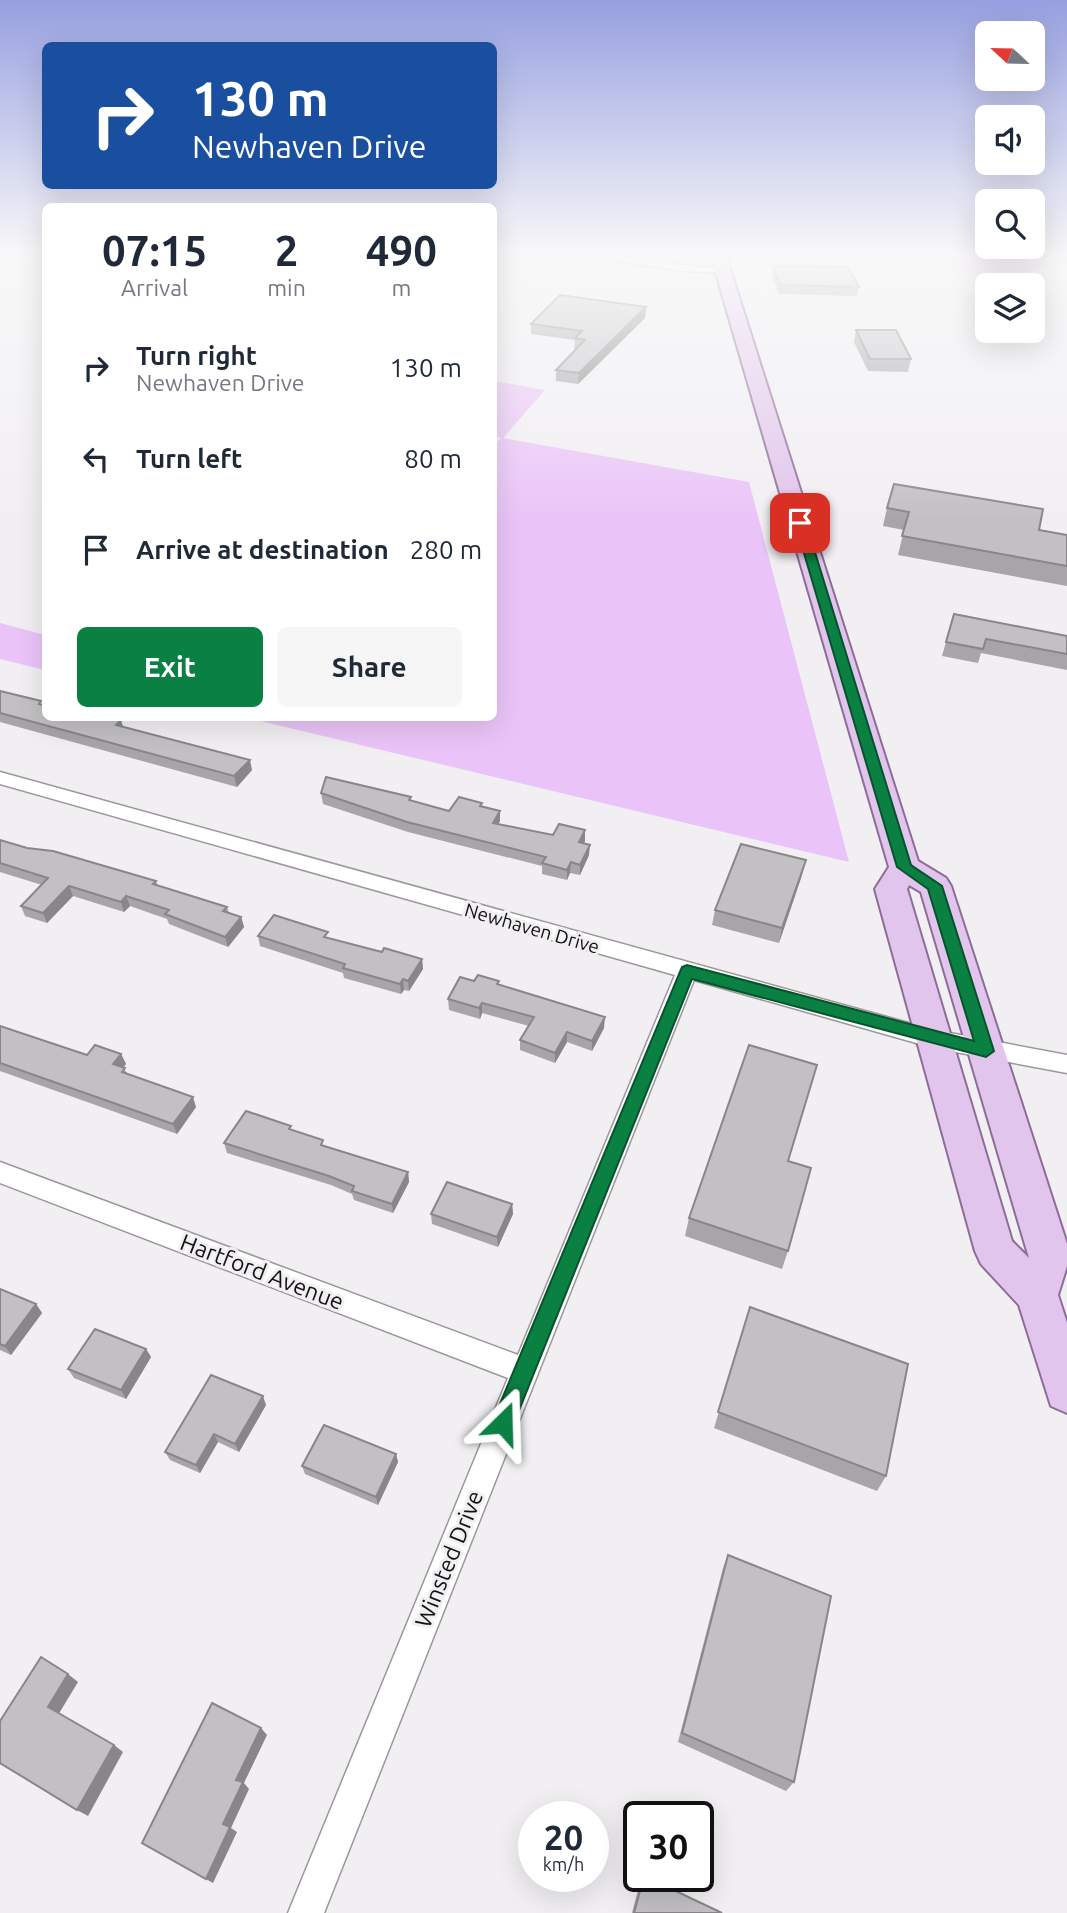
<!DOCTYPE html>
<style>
:root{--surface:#fff;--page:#f6f6f7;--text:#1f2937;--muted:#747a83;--accent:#0b8043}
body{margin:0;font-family:Ubuntu,sans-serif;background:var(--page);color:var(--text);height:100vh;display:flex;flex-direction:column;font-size:26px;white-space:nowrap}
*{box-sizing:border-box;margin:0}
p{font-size:23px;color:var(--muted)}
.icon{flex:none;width:38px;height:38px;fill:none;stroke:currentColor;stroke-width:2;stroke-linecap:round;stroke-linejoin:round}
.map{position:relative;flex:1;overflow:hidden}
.drawer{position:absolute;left:42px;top:203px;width:455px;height:518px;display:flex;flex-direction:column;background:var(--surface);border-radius:10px;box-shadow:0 7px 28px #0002}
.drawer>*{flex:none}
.hud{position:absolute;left:42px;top:42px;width:455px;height:147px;border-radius:10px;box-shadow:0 7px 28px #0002;background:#1a4fa0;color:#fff;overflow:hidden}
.needle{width:46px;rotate:292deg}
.tools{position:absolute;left:975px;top:21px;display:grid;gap:14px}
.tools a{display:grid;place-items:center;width:70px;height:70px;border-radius:10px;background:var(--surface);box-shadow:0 7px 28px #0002;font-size:35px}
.speed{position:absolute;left:518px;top:1801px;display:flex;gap:14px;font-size:35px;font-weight:700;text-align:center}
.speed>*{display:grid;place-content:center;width:91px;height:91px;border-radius:50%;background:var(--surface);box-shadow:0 7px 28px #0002;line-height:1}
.speed small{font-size:18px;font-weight:400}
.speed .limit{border:4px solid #111;border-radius:10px;background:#fff;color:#111}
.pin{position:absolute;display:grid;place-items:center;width:60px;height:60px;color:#fff;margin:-30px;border-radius:14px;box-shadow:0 4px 10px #0006}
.me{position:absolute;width:77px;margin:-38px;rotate:22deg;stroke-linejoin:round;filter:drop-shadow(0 0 5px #0008)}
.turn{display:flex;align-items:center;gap:24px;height:147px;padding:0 35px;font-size:32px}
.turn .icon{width:91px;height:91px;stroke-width:2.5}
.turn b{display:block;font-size:49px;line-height:60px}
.eta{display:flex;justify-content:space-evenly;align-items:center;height:119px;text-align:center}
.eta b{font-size:42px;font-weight:700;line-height:49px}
.cta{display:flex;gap:14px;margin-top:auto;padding:14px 35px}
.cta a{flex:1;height:80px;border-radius:10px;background:var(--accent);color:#fff;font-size:28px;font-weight:700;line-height:80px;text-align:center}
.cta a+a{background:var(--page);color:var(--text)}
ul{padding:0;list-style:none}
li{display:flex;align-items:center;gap:21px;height:91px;padding:0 35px}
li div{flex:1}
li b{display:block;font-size:26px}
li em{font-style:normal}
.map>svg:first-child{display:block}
.green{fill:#eac4f8}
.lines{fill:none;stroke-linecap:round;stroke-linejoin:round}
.street-casing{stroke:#9a989b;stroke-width:3}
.primary-casing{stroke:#8d6d98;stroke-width:4}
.street{fill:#fff;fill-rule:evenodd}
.primary{fill:#e2c5ec;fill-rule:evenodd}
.wall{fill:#a7a5a8}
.shaded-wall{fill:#888688}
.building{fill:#c2c0c3;stroke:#888688;stroke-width:2}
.route{fill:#0b8043;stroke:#07532c;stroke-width:2}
.labels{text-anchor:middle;stroke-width:6;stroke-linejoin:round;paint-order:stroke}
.street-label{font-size:19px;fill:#131213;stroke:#f1eff2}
.near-street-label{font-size:23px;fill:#131213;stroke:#f1eff2}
</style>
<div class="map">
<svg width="1067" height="1913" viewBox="0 0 1067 1913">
<rect width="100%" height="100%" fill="#f1eff2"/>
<g class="green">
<polygon points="872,253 1067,253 1067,263 1011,275 893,259"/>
<polygon points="494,381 545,390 503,438 749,482 849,862 248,718 494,718 494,446 501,438 494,436"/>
<polygon points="0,623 45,635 45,670 0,659"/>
</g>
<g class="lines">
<defs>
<g id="street">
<polygon points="561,253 585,253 727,270 722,273 683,271"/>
<polygon points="0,772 934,1030 1067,1055 1067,1073 934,1048 694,980 324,1913 288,1913 508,1378 0,1183 0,1162 518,1355 675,975 0,784"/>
</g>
<path id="primary" d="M710,253H725L918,861L946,878L951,886L1067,1244V1266L1058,1295L1067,1323V1413L1051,1406L1019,1305L981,1264L975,1251L875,889L889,867ZM909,885L921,892L1029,1258L1012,1241L907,889Z"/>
</defs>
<use href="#street" class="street-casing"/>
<use href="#primary" class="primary-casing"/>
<use href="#street" class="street"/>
<use href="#primary" class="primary"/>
</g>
<g class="wall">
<polygon points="637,253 658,253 657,256 639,256"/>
<polygon points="773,266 859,287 857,296 779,294 772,275"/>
<polygon points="646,307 645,318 578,384 556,381 556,370 576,349 574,348 575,340 531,334 531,324"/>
<polygon points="856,330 911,359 908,372 868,371 854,342"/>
<polygon points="887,508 1067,535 1067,586 898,555 904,530 883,526"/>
<polygon points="954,614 1067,636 1067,670 981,653 978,663 942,656"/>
<polygon points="0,691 46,718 123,727 252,770 237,787 0,722"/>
<polygon points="321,793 411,801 449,811 482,807 500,811 500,821 498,824 553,835 585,841 583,843 589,855 580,875 570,873 567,880 542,874 542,866 408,832 323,804"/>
<polygon points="0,840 27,848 156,881 158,886 227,907 229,913 241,917 244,927 228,947 169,924 167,919 130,906 124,912 73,896 47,923 25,916 21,906 42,885 0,872"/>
<polygon points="802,875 779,943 712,925 715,910"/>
<polygon points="258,936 330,938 382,952 422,959 423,969 409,991 404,990 401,994 344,978 343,973 260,946"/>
<polygon points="474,981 499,985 604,1028 592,1051 567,1042 555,1063 520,1050 520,1040 529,1026 482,1013 480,1019 449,1010 448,999"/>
<polygon points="0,1026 87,1055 121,1054 126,1064 123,1068 128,1074 196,1107 177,1134 0,1071"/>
<polygon points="292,1130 324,1146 408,1172 409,1182 393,1213 354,1200 352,1194 331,1185 227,1153 224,1143"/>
<polygon points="789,1161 788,1251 782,1269 685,1236 689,1218"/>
<polygon points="512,1204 513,1214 498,1247 432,1224 431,1214"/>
<polygon points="0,1289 36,1304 42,1313 11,1355 0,1350"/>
<polygon points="750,1307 886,1476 877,1491 714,1428"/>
<polygon points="146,1349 151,1357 126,1399 74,1378 68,1369"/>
<polygon points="266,1405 239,1452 218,1442 200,1473 170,1460 165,1452"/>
<polygon points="396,1454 398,1462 378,1505 305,1474 302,1466"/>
<polygon points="728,1555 794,1782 786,1791 678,1742 723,1568"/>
<polygon points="643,1876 722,1913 632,1913 640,1882"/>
</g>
<g class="shaded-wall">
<polygon points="646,307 645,318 578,384 579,373"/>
<polygon points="121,720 124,730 116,725"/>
<polygon points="250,760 252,770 237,787 234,776"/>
<polygon points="500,811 500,821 493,833 493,823"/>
<polygon points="585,830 585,841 579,853 579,842"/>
<polygon points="590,845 589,855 580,875 580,865"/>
<polygon points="806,860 802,875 779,943 782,928"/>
<polygon points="571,862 570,873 567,880 567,870"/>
<polygon points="69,886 73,896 47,923 43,913"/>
<polygon points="126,896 130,906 124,912 121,902"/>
<polygon points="241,917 244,927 228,947 225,937"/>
<polygon points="422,959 423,969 409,991 408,981"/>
<polygon points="403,979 404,990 401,994 400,984"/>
<polygon points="482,1003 482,1013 480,1019 479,1008"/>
<polygon points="605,1017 604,1028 592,1051 592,1041"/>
<polygon points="567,1032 567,1042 555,1063 555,1053"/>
<polygon points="121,1054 126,1064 118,1074 113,1064"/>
<polygon points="193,1097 196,1107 177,1134 173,1124"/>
<polygon points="408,1172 409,1182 393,1213 392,1204"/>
<polygon points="512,1204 513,1214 498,1247 497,1237"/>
<polygon points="36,1304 42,1313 11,1355 5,1346"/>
<polygon points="146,1349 151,1357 126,1399 121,1390"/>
<polygon points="263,1396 266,1405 239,1452 235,1444"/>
<polygon points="214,1434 218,1442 200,1473 196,1465"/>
<polygon points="396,1454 398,1462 378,1505 376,1497"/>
<polygon points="68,1674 78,1682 58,1715 48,1707"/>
<polygon points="261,1728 267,1735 244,1783 249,1789 231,1828 237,1832 213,1883 206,1879 236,1780"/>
<polygon points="114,1745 123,1752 88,1816 77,1810"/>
</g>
<g class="building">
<polygon points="773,266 848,267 859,287 780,285"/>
<polygon points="560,295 646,307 579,373 556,370 585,340 575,338 582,331 531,324"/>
<polygon points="856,330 896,330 911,359 870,359"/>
<polygon points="894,484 1043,509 1039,530 1067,535 1067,566 902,536 909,512 887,508"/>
<polygon points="954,614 1067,636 1067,654 986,639 983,649 946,642"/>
<polygon points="0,691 41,701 39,704 46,706 46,718 87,718 91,719 93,718 114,718 121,720 116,725 250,760 234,776 0,713"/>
<polygon points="326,777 411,797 409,800 449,811 459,797 482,803 480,806 500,811 493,823 553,835 559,824 585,830 579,842 590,845 580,865 571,862 567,870 542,863 546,857 407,822 321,793"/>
<polygon points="0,840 27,848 53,851 156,881 153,884 227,907 223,911 241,917 225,937 165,914 169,910 126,896 121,902 69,886 43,913 21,906 48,878 0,863"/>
<polygon points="741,844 806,860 782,928 715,910"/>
<polygon points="274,915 328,932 324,937 382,952 384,948 422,959 408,981 403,979 400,984 343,968 345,964 258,936"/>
<polygon points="478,975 499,981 497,984 605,1017 592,1041 567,1032 555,1053 520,1040 534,1017 482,1003 479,1008 448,999 460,977 474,981"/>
<polygon points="0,1026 87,1055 95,1045 121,1054 113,1064 125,1068 122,1072 193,1097 173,1124 0,1063"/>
<polygon points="749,1045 817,1065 788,1161 811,1168 788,1251 689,1218"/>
<polygon points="246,1111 291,1126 289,1129 323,1140 321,1145 408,1172 392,1204 352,1191 354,1186 329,1176 224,1143"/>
<polygon points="447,1182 512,1204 497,1237 431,1214"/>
<polygon points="0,1289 36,1304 5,1346 0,1344"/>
<polygon points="750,1307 908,1364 886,1476 718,1412"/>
<polygon points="95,1329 146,1349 121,1390 68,1369"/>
<polygon points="211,1375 263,1396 235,1444 214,1434 196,1465 165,1452"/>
<polygon points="324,1425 396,1454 376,1497 302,1466"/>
<polygon points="728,1555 831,1596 794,1782 682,1733"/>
<polygon points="41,1657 68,1674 48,1707 114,1745 77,1810 0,1763 0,1721"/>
<polygon points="212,1703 261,1728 236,1780 243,1782 223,1824 230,1827 206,1879 142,1843"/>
<polygon points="644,1876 722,1913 634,1913"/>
</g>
<linearGradient id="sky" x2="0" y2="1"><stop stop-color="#97a0e0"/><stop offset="0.49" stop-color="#f9f8f9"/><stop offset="1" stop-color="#f9f8f9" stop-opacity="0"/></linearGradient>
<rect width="1067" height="520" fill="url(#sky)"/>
<polygon class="route" points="800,520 806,523 911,865 942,886 994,1051 986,1057 692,979 514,1423 511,1431 503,1434 496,1431 492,1423 682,967 687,965 974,1041 928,889 897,867 795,523"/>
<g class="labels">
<g class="street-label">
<text transform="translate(532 928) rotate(16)" y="7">Newhaven Drive</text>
</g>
<g class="near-street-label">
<text transform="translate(262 1272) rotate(21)" y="8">Hartford Avenue</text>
<text transform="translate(449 1559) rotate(-68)" y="8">Winsted Drive</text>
</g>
</g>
</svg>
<div class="tools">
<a><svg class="needle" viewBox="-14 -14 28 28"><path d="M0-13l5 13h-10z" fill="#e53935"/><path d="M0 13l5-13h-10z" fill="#747a83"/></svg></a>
<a><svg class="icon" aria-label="sound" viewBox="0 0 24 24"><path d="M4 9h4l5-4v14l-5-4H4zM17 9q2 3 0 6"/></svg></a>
<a><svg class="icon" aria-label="search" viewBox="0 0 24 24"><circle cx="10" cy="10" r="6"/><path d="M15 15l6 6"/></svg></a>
<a><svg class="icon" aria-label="layers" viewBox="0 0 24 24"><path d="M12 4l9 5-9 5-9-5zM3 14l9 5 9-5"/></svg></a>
</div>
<div class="speed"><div>20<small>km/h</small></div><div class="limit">30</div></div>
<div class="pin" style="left:800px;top:523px;background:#d93025"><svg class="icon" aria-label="arrive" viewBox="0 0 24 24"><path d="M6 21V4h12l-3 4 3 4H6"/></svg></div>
<svg class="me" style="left:503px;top:1423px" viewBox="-20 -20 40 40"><path d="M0-17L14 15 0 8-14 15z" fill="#0b8043" stroke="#fff" stroke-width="4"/></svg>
<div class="hud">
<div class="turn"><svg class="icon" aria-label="right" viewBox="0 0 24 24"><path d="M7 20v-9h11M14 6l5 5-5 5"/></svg><div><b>130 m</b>Newhaven Drive</div></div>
</div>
<section class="drawer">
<div class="eta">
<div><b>07:15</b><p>Arrival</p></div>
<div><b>2</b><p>min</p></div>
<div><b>490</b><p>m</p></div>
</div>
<ul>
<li><svg class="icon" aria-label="right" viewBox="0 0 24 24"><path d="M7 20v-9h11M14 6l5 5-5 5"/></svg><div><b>Turn right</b><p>Newhaven Drive</p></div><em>130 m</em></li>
<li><svg class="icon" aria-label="left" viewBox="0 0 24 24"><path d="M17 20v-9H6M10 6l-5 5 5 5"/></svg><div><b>Turn left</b></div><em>80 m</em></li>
<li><svg class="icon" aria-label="arrive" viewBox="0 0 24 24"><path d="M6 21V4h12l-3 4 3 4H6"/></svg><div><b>Arrive at destination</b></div><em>280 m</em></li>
</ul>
<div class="cta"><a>Exit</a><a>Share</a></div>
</section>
</div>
